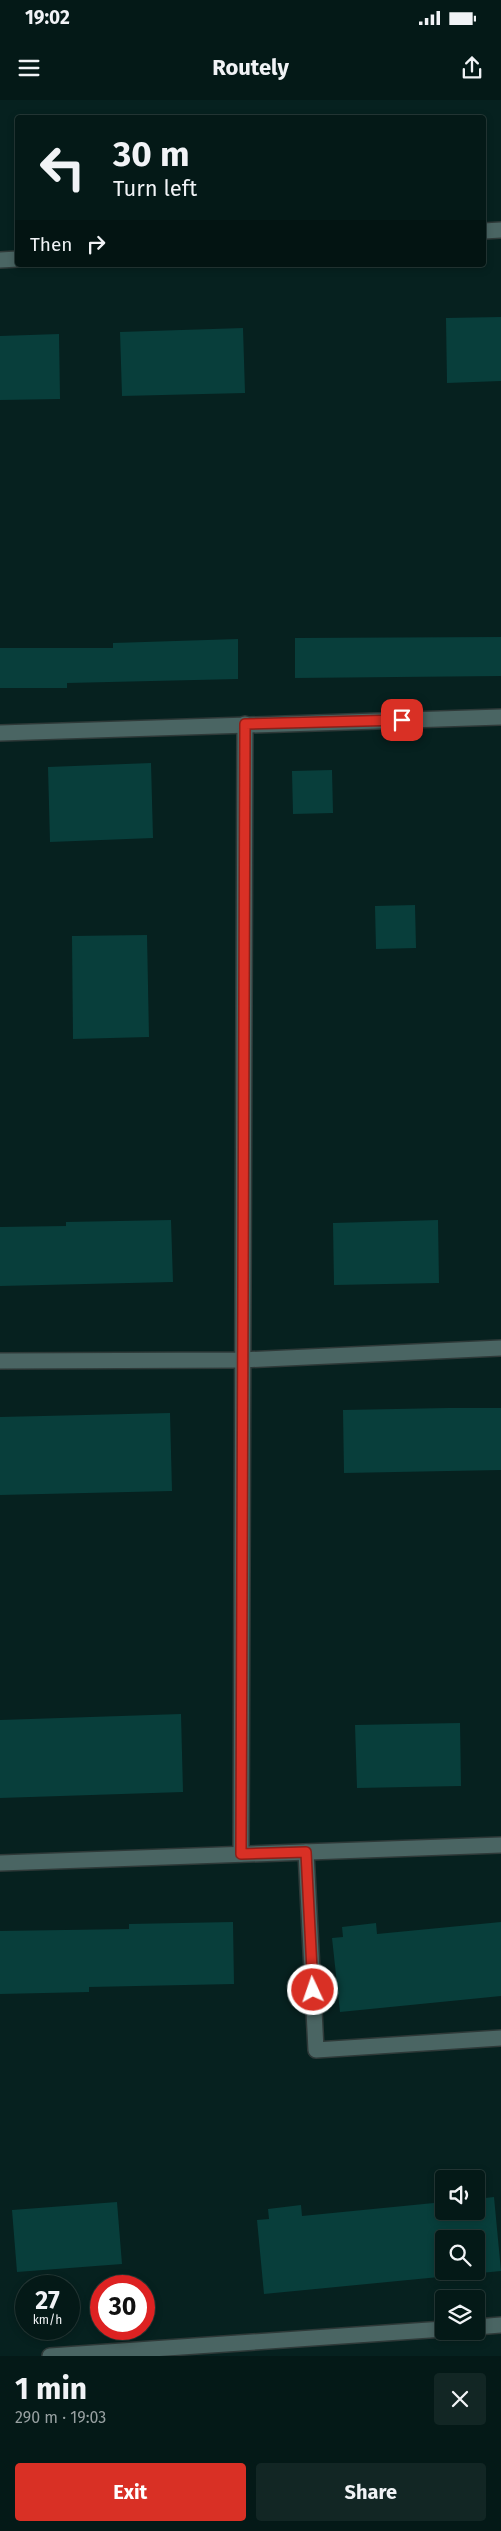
<!DOCTYPE html>
<meta charset="utf-8">
<style>
:root{--surface:#041917;--page:#122624;--text:#f1f3f6;--muted:#97a0a1;--line:#253836;--accent:#d93025}
body{margin:0;font-family:"Fira Sans",sans-serif;background:var(--page);color:var(--text);height:100vh;display:flex;flex-direction:column;font-size:19px;white-space:nowrap}
*{box-sizing:border-box;margin:0}
p{font-size:16px;color:var(--muted)}
.icon{flex:none;width:28px;height:28px;fill:none;stroke:currentColor;stroke-width:2;stroke-linecap:round;stroke-linejoin:round}
.map{position:relative;height:2256px;overflow:hidden}
.sheet{display:flex;flex-direction:column;background:var(--surface);flex:1}
.sheet>*{flex:none}
.hud{position:absolute;left:15px;top:15px;width:471px;height:152px;border-radius:5px;box-shadow:0 2px 8px #0003,0 0 0 1px var(--line);background:#041917;color:var(--text);overflow:hidden}
.tools{position:absolute;left:435px;top:2070px;display:grid;gap:10px}
.tools a{display:grid;place-items:center;width:50px;height:50px;border-radius:5px;background:var(--surface);box-shadow:0 2px 8px #0003,0 0 0 1px var(--line);font-size:25px}
.speed{position:absolute;left:15px;top:2175px;display:flex;gap:10px;font-size:25px;font-weight:700;text-align:center}
.speed>*{display:grid;place-content:center;width:65px;height:65px;border-radius:50%;background:var(--surface);box-shadow:0 2px 8px #0003,0 0 0 1px var(--line);line-height:1}
.speed small{font-size:12px;font-weight:400}
.speed .limit{border:8px solid #d22;background:#fff;color:#111}
.pin{position:absolute;display:grid;place-items:center;width:42px;height:42px;color:#fff;margin:-21px;border-radius:10px;box-shadow:0 2px 8px #0006}
.me{position:absolute;width:55px;margin:-28px;rotate:357deg;stroke-linejoin:round;filter:drop-shadow(0 0 4px #0008)}
.turn{display:flex;align-items:center;gap:18px;height:105px;padding:0 15px;font-size:22px}
.turn .icon{width:65px;height:65px;stroke-width:2.5}
.turn b{display:block;font-size:35px;line-height:42px}
.then{display:flex;align-items:center;height:48px;padding:0 15px;background:#0003;gap:10px;font-size:19px}
.round{display:grid;place-items:center;flex:none;width:52px;height:52px;border-radius:5px;background:var(--page)}
.summary{display:flex;align-items:center;justify-content:space-between;height:85px;padding:0 15px}
h1{font-size:30px;font-weight:700;line-height:38px}
.action{display:flex;gap:10px;margin-top:auto;padding:10px 15px}
.action a{flex:1;height:58px;border-radius:5px;background:var(--accent);color:#fff;font-size:20px;font-weight:700;line-height:58px;text-align:center}
.action a+a{background:var(--page);color:var(--text)}
.status{display:flex;justify-content:space-between;align-items:center;height:35px;padding:0 25px;background:var(--surface);direction:ltr}
.status svg{height:14px;fill:currentColor}
header{display:flex;justify-content:space-between;align-items:center;height:65px;padding:0 15px;background:var(--surface);font-size:22px;font-weight:700}
.map>svg:first-child{display:block}
.building{fill:#083e3b;fill-rule:evenodd}
.lines{fill:none;stroke-linecap:round;stroke-linejoin:round}
.street-casing{stroke:#2e3938;stroke-width:18}
.street{stroke:#4a6563;stroke-width:15}
.route-casing{stroke:#8d1f18;stroke-width:12}
.route{stroke:#d93025;stroke-width:9}
</style>
<div class="status"><b>19:02</b><svg viewBox="0 0 49 12"><path d="M0 12V9h3v3zM5 12V6h3v6zM10 12V3h3v9zM15 12V0h3v12zM26 1h20v11H26zM47 4h2v5h-2z"/></svg></div>
<header><svg class="icon" aria-label="menu" viewBox="0 0 24 24"><path d="M4 6h16M4 12h16M4 18h16"/></svg>Routely<svg class="icon" aria-label="share" viewBox="0 0 24 24"><path d="M12 15V3M7 8l5-5 5 5M5 13v7h14v-7"/></svg></header>
<div class="map">
<svg width="501" height="2256" viewBox="0 0 501 2256">
<rect width="100%" height="100%" fill="#06211f"/>
<g class="building">
<polygon points="501,217 501,281 447,283 446,218"/>
<polygon points="243,228 245,293 122,296 120,232"/>
<polygon points="59,234 60,299 0,300 0,236"/>
<polygon points="501,537 501,576 295,578 295,538"/>
<polygon points="238,539 238,579 67,583 67,588 0,588 0,548 113,548 113,543"/>
<polygon points="151,663 153,738 50,742 48,667"/>
<polygon points="332,670 333,713 293,714 292,671"/>
<polygon points="415,805 416,848 376,849 375,806"/>
<polygon points="147,835 149,937 73,939 72,836"/>
<polygon points="171,1120 173,1182 0,1186 0,1127 66,1126 66,1122"/>
<polygon points="438,1120 439,1183 334,1185 333,1123"/>
<polygon points="448,1308 501,1308 501,1370 344,1373 343,1310"/>
<polygon points="170,1313 172,1391 0,1395 0,1317"/>
<polygon points="181,1614 183,1692 0,1698 0,1620"/>
<polygon points="460,1623 461,1686 357,1688 355,1625"/>
<polygon points="233,1822 234,1884 89,1887 89,1892 0,1894 0,1831 129,1829 129,1824"/>
<polygon points="501,1822 501,1896 340,1912 332,1838 343,1837 342,1827 376,1823 377,1834"/>
<path d="M494,2097L501,2171L264,2194L257,2120L269,2119L268,2109L301,2105L302,2116L444,2102V2111H476V2099ZM444,2139H476V2171H444Z"/>
<polygon points="117,2102 122,2164 17,2172 12,2110"/>
</g>
<g class="lines">
<defs>
<g id="street">
<polyline points="484,131 501,130"/>
<polyline points="0,160 18,159"/>
<polyline points="0,633 501,617"/>
<polyline points="0,1261 242,1260 501,1248"/>
<polyline points="306,1752 316,1950 501,1938"/>
<polyline points="241,1754 245,624"/>
<polyline points="0,1763 501,1745"/>
<polyline points="476,2227 501,2225"/>
<polyline points="50,2256 444,2229"/>
</g>
</defs>
<use href="#street" class="street-casing"/>
<use href="#street" class="street"/>
</g>
<g class="lines">
<defs>
<polyline id="route" points="313,1890 306,1752 241,1754 245,624 402,620"/>
</defs>
<use href="#route" class="route-casing"/>
<use href="#route" class="route"/>
</g>
</svg>
<div class="tools">
<a><svg class="icon" aria-label="sound" viewBox="0 0 24 24"><path d="M4 9h4l5-4v14l-5-4H4zM17 9q2 3 0 6"/></svg></a>
<a><svg class="icon" aria-label="search" viewBox="0 0 24 24"><circle cx="10" cy="10" r="6"/><path d="M15 15l6 6"/></svg></a>
<a><svg class="icon" aria-label="layers" viewBox="0 0 24 24"><path d="M12 4l9 5-9 5-9-5zM3 14l9 5 9-5"/></svg></a>
</div>
<div class="speed"><div>27<small>km/h</small></div><div class="limit">30</div></div>
<div class="pin" style="left:402px;top:620px;background:#d93025"><svg class="icon" aria-label="arrive" viewBox="0 0 24 24"><path d="M6 21V4h12l-3 4 3 4H6"/></svg></div>
<svg class="me" style="left:313px;top:1890px" viewBox="-20 -20 40 40"><circle r="17" fill="#d93025" stroke="#fff" stroke-width="3"/><path d="M0-11L8 9 0 5-8 9z" fill="#fff"/></svg>
<div class="hud">
<div class="turn"><svg class="icon" aria-label="left" viewBox="0 0 24 24"><path d="M17 20v-9H6M10 6l-5 5 5 5"/></svg><div><b>30 m</b>Turn left</div></div>
<div class="then">Then<svg class="icon" aria-label="right" viewBox="0 0 24 24"><path d="M7 20v-9h11M14 6l5 5-5 5"/></svg></div>
</div>
</div>
<section class="sheet">
<div class="summary"><div><h1>1 min</h1><p>290 m · 19:03</p></div><a class="round"><svg class="icon" aria-label="close" viewBox="0 0 24 24"><path d="M6 6l12 12M18 6L6 18"/></svg></a></div>
<div class="action"><a>Exit</a><a>Share</a></div>
</section>
